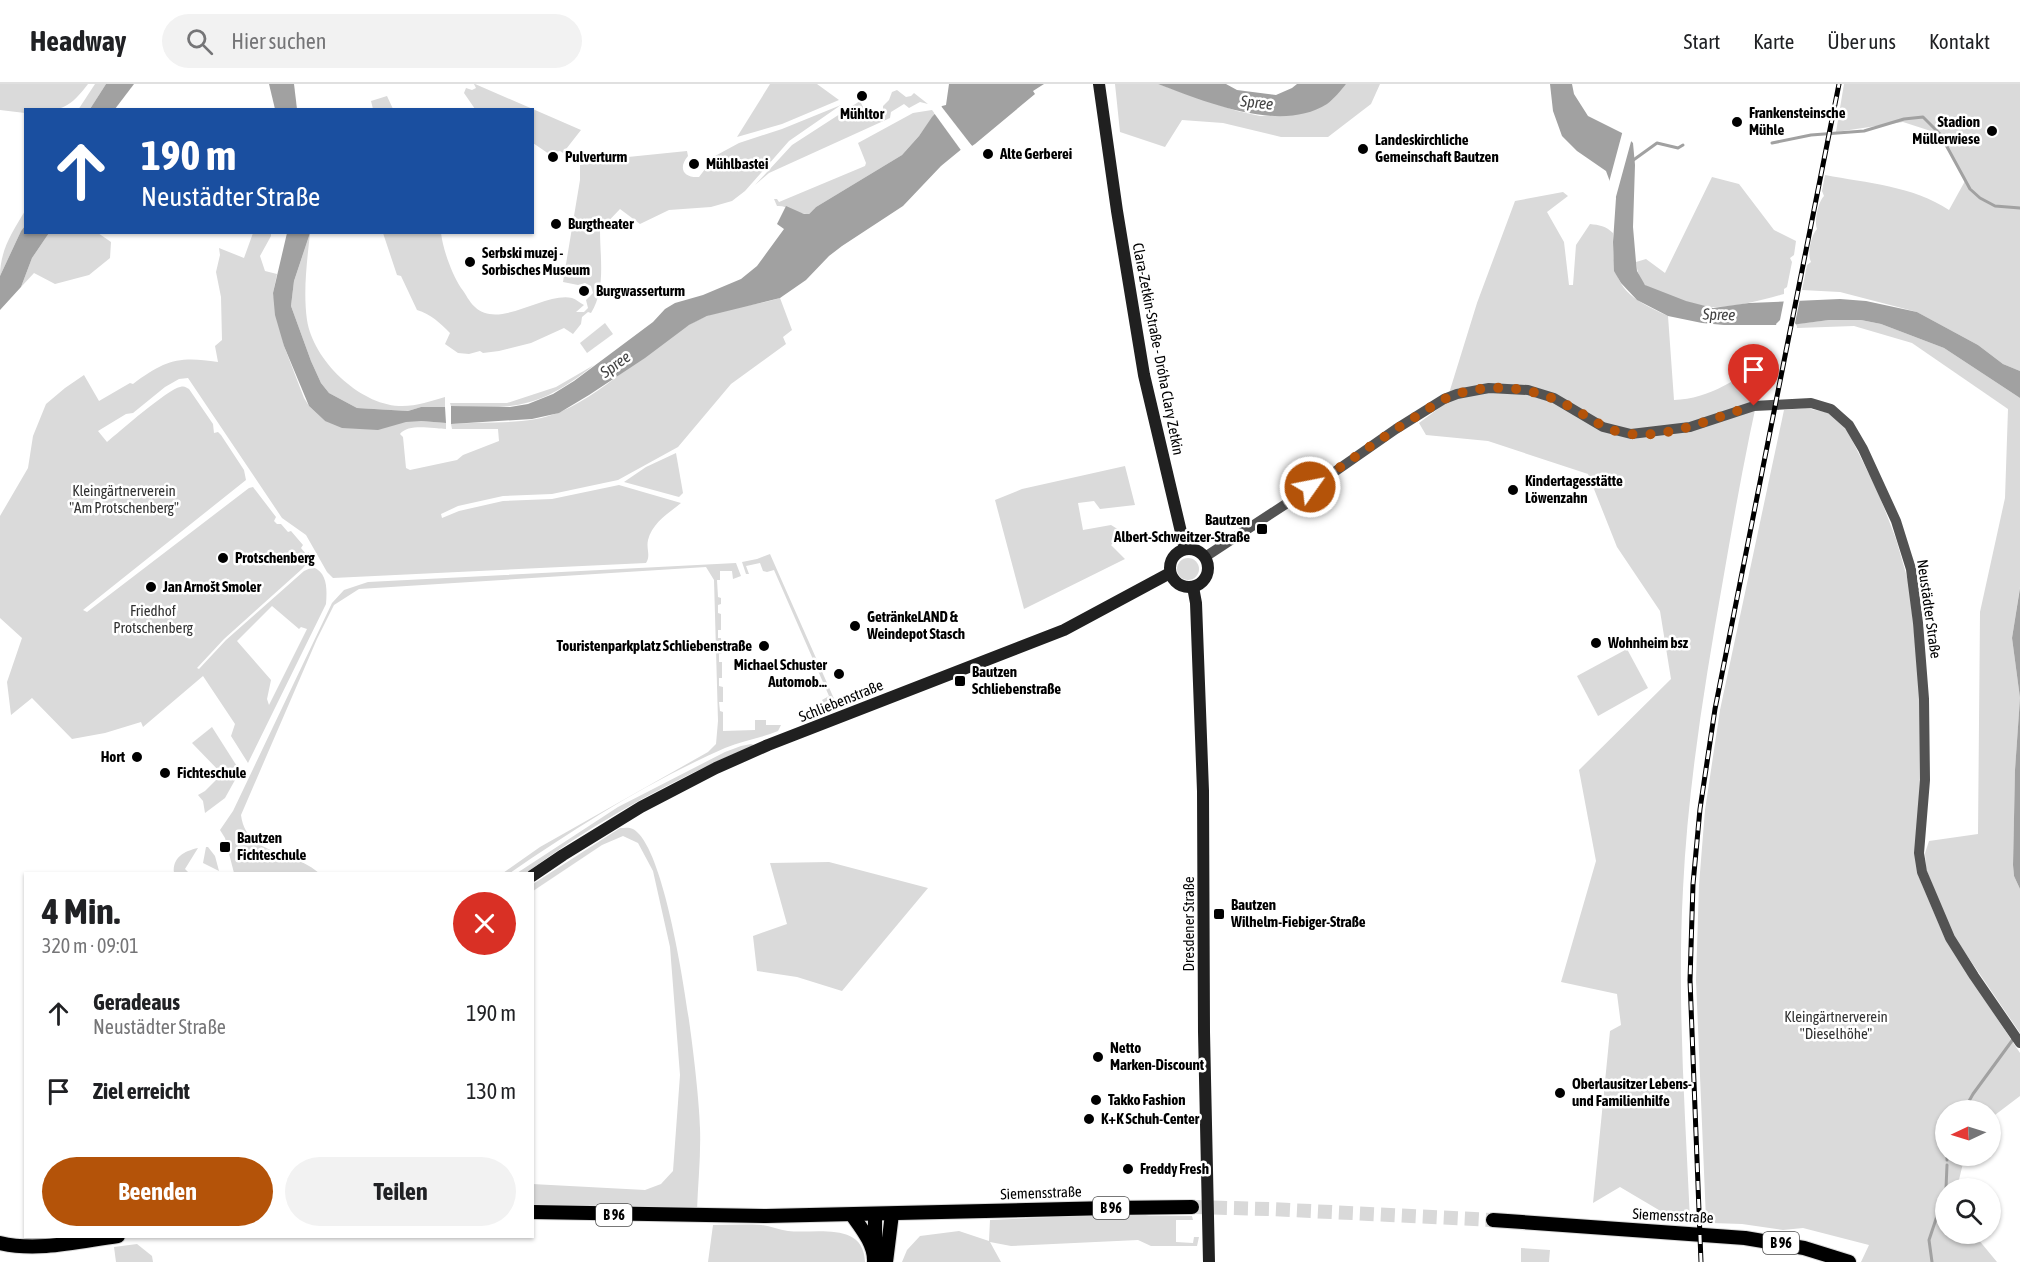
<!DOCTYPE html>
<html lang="de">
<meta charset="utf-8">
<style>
:root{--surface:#fff;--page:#f2f2f2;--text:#202124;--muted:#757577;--line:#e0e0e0;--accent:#b45309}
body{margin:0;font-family:"Asap Condensed",sans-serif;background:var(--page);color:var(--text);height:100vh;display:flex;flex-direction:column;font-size:22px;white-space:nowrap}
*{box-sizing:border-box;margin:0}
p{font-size:20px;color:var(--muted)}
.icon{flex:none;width:33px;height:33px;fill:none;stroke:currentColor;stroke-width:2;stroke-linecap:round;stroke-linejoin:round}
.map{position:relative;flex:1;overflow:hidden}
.sheet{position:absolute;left:24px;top:788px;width:510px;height:366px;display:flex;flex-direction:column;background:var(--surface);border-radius:0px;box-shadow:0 2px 4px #0004}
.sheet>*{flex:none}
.guide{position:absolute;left:24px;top:24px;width:510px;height:126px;border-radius:0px;box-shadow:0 2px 4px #0004;background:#1a4fa0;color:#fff;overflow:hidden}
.needle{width:39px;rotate:266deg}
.fabs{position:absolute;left:1935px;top:1016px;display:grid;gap:12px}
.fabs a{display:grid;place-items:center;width:66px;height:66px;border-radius:50%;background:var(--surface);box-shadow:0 2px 4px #0004;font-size:30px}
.pin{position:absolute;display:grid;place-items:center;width:51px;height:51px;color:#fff;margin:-62px -26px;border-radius:50% 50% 50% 0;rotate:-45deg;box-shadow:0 0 6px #0007}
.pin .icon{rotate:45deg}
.me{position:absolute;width:66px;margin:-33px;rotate:57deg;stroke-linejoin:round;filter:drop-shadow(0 0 4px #0008)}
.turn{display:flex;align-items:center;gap:21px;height:126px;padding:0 18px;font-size:27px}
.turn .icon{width:78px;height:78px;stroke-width:2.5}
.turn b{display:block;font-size:42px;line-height:51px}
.round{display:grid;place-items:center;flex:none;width:63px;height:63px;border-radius:32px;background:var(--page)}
.summary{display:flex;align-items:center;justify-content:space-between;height:102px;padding:0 18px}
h1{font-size:36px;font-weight:700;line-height:45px}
.button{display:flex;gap:12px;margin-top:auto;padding:12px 18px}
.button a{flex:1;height:69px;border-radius:36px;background:var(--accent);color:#fff;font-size:24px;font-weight:700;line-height:69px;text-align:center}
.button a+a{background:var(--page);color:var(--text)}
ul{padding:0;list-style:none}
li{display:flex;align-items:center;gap:18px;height:78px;padding:0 18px}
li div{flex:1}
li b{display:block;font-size:22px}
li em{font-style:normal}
header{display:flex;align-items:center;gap:36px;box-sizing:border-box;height:84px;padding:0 30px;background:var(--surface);border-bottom:2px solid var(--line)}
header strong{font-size:28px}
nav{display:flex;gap:33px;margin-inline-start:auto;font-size:21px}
.search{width:420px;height:54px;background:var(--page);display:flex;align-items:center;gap:15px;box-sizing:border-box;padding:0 21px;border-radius:33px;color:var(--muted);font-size:22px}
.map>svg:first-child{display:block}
.green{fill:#dadada;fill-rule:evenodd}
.water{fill:#a1a1a1}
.pier{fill:#fff}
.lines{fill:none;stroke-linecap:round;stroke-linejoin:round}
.stream{stroke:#a1a1a1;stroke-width:3}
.primary-tunnel{stroke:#d9d9d9;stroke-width:14;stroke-dasharray:14 7;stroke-linecap:butt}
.primary-casing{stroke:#dbdbdb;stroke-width:16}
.tertiary{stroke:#535353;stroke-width:10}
.secondary{stroke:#202020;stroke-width:12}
.primary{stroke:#000;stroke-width:14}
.rail-casing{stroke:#000;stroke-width:5}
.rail{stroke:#fff;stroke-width:3;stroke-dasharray:9;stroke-linecap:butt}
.route{stroke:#b45309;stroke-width:10;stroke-dasharray:0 18}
.poi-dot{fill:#000;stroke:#fff;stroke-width:2}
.labels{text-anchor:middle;stroke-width:5;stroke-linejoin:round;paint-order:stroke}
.shield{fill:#fff;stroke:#4c4c4c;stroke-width:1.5}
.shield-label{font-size:14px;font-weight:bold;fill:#000}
.poi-label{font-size:15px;font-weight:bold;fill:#000;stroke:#fff;text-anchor:start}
.street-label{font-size:15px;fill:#000;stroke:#fff}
.park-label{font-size:15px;fill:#313131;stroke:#fff}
.water-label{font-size:16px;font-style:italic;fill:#424242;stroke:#fff}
</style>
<header>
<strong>Headway</strong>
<div class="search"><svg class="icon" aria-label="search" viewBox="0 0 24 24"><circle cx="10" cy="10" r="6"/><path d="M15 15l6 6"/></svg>Hier suchen</div>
<nav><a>Start</a><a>Karte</a><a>Über uns</a><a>Kontakt</a></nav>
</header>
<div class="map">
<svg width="2020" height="1178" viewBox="0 0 2020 1178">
<rect width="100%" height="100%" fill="#fff"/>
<g class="green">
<path d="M0,0H88C66,29 59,26 26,26L25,29L0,26Z"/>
<polygon points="95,0 106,0 90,25 78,26"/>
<polygon points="474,0 475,0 581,46 563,69 560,67 556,68 553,66 549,70 533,59 532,26 475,25 464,9 466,4 472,6 476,4"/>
<polygon points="770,0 817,0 839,16 782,40 737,53"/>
<polygon points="1115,0 1158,0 1237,27 1260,32 1287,31 1346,0 1380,0 1371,20 1328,53 1281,53 1223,39 1182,36 1165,63 1120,48"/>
<path d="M1844,0H2020V287L2003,280L1978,261L1917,228L1840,208L1802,206L1807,181L1811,178C1807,170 1811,151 1817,145C1814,137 1818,118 1824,112L1822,107L1825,91C1867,99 1913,102 1949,126L1965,97L1940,50L1903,38L1836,48Z"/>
<polygon points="897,6 906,13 911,12 914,9 928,20 920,18 909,24 904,20 891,28 890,34 769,89 755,101 792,61 860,17 864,25 878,25 883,28 883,22 889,16 892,8"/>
<polygon points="387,12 393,25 373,25 371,17"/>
<path d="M841,21L789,57L745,107L732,117L711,123L669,126L640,140L620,125L600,146C600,174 606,205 591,229L588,228L582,233L581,240L573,250L564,244L531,259L499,267L483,269L480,267L469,270L458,269L445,260L450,249C440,239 431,230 417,226L401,192L397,191L383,149H441C443,166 452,190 461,204C466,210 469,218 475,223C499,246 544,208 572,214C576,215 580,219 584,221L576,228H584L588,224L586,216L593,209L591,202L585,199L578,201L563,198L580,96V81L618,74L687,67L688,72C678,84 683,94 699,93L715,72L739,59L782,45Z"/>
<path d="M932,26L935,30L919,52L902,71L816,123L809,130C797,131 788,121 777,122L774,115H777L779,118L865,82L866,79L858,59L913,29Z"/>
<path d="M1712,93L1739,100L1774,146L1796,157L1794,171L1790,174L1792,178L1787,203L1784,205V210C1762,216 1738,223 1715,223C1702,224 1653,209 1644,200C1639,194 1637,186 1636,178L1646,175L1665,189Z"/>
<path d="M1563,108L1568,112L1547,128L1564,158L1569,201H1573L1576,161L1590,140C1599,141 1606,142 1613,149C1612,200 1621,211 1668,232L1674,316C1710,315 1739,294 1767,273C1749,347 1736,421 1723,496C1705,598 1688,701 1683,805C1677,916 1685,1026 1690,1136L1669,1132L1620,1103L1593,1119L1610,947L1621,941L1617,910L1561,898L1596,777L1579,686L1671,595L1660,527L1617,463L1588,390L1488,357L1426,351L1419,339L1446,319L1477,219L1515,117Z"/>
<path d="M25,127V142L21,147L0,192C0,167 12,148 25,127Z"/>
<polygon points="49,149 98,149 111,158 110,174 89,191 55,200 34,189 21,203 32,174"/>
<path d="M253,149H271V152L260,172L265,187L277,190L273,209L284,262L304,314L309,322L325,337H421L446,339V345C433,345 409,339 400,350L403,353L406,384L410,386L457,376L463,371L499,357L498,345H452L451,340C486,337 527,342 560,328C613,305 652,256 705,233C728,222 756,222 780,214L792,246L783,253L786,260L731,300L678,363L618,396L552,410L503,412L458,422L441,430L442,434L459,427L503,417L552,415L619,401L681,419C669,429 652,439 648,456C646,465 651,471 646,479L333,494L327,488L306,451L282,434L188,294L179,295L165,303L133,329L126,330L98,347L107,358C119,348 168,305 180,303C185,302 185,303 189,305L213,340L214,349L218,348L221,351L244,386L246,396L83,526L87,528L249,404L253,403L276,433L274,437L277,440H281L288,448L291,447L303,461L301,464L306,470L309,468L311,475L302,485L224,555L197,584L199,585L226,556L304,487L313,483C328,489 327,506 326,520L248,679L231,652L235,640L203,592L143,643L141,638L105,649L72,655L32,614L11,631L7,598L22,554L0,534V432L28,384L33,352L46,320L65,304L84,291L99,317L130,299L133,300C165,276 179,272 218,278L215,262L222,256L221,213L216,188L220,171L219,164L244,174ZM272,522L299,545L301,543L307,545L269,621L267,615L271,596L237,557Z"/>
<path d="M310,149C307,178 303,207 307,236C313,276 359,320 399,322C414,323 431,317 445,313V323H421L408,327L357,324L329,309L321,299L311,277L291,222L294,197Z"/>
<polygon points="1829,236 1861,236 1881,240 1944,264 2020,314 2020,503 2012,554 2020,614 2015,686 2013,781 2014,792 2020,805 2020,949 1953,851 1926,785 1925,769 1929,757 1978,750 1980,528 2005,414 2008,325 1912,259 1854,242 1797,244 1796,240"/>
<polygon points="605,239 613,250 587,269 580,259"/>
<path d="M594,281C541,323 517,326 451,322L450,319H507L556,303Z"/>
<polygon points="1806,324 1830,329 1845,342 1878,408 1896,455 1909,500 1918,587 1921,651 1918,791 1946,857 2020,969 2020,1012 1991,1034 1990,1026 1946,1026 1946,1071 1965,1071 1957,1104 1946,1104 1946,1149 1973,1149 1997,1178 1861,1178 1869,1161 1803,1144 1783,1146 1742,1140 1711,1139 1706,1136 1696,896 1699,801 1705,726 1720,626 1784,326"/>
<polygon points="676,369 683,409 679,413 624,398 646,383"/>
<polygon points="1125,382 1135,421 1100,425 1094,417 1078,419 1083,446 1111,441 1124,449 1111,461 1125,475 1024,525 995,416 1022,405"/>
<polygon points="770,470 835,617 834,624 811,634 806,631 809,630 811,633 817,630 816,627 825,623 822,616 829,612 774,486 767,488 763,487 760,479 746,482 749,490 746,490 742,478 757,475"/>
<circle cx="1188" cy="485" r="11"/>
<path d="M736,479L741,492L733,495L732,487H720V496H717L718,513L721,514V520L718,521V529L721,530V546H718V554H721L722,569L719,570V578H722V594H719V602L723,603V618H719L720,627L723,628V647L755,646V636H766V641H781L778,647C761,654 742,657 725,664C650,697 578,742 510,789H503L540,763L708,668L716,660L718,637L714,496L706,483L359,505L334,521L317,555L241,731C246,772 294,766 319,789H234L225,754L220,746L233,727L332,519L344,506L368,498Z"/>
<polygon points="1627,565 1648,604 1598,632 1577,592"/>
<polygon points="212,643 240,687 225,714 205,729 203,717 198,711 205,707 222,690 192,659"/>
<path d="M751,660L754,661C674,695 596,737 526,789H517L618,723L725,668L741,662Z"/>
<path d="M620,744C624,744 629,743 633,745C672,766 699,996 700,1044C701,1071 698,1099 697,1126L533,1121L532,1100L645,1106L661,1100L673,1087L680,991L670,863L653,787L638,759L623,752L602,761L533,807V800Z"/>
<polygon points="206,763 208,763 215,772 219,787 203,779"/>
<path d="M198,764L185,785L189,789H174C172,774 184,767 198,764Z"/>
<polygon points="829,778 928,804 842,907 797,893 757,887 753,852 787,840 770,779"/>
<polygon points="1138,1129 1149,1132 1192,1132 1193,1136 1176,1136 1176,1158 1193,1159 1194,1153 1199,1153 1197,1162 1151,1162 1138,1156 1011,1162 990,1158 1001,1178 902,1178 907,1166 920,1152 959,1147 989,1157 990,1136"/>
<path d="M713,1141C729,1141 745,1140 761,1141C770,1142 779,1146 788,1147C815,1150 864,1137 865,1178H708Z"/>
<polygon points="137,1160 152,1172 153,1178 116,1178 114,1163"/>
<polygon points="1521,1164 1550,1166 1549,1178 1521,1178"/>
</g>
<g class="water">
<polygon points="106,0 134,0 115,25 90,25"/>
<polygon points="269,0 294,0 297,25 275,25"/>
<polygon points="949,0 1044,0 1033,7 1035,10 975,60 972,62 969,59 941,82 903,122 842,162 829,172 806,196 780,214 707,232 689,241 645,274 589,311 559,329 532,335 451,340 451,322 510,323 528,320 553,310 574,297 653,238 665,225 675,219 703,211 741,195 757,182 784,145 777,140 786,122 804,130 809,130 816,123 902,71 919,52 932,33 942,22 946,21"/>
<path d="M1158,0H1226L1237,6L1276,11L1292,4L1297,0H1346C1341,6 1334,15 1327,20C1280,50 1204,17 1158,0Z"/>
<polygon points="1550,0 1572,0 1574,10 1588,32 1624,50 1633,59 1635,81 1633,143 1636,178 1637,187 1645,201 1686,217 1713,224 1749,219 1840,215 1866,217 1917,228 1978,261 2003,280 2020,287 2020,314 1944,264 1881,240 1861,236 1829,236 1791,241 1724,241 1702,239 1668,232 1637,216 1621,199 1614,187 1613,158 1616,114 1606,87 1577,67 1562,52 1553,27"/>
<polygon points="25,142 26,148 49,149 32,174 21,203 0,226 0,192 21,147"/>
<polygon points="287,149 310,149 294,197 291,222 311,277 321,299 329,309 357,324 408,327 421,323 445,323 446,339 421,337 406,338 378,346 342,344 325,337 309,322 284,262 275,231 273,209"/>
<polygon points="2020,504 2020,805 2014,792 2013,781 2015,686 2020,614 2012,554"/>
</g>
<g class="pier">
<polygon points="941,22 972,62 963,69 934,29"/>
<polygon points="1623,46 1632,54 1611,131 1613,114 1608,102"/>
<polygon points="1800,215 1795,239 1797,243 1777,243 1776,240 1780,236 1784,216"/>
</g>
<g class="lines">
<g class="stream">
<polyline points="1772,59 1811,51 1864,47 1904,35 1923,33 1940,50 1970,105 1980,114 1995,122 2020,124"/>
<polyline points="1632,77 1657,59 1678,64 1683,61"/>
<polyline points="1964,1026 1973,1010 2014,954"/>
<polyline points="1947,1076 1947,1071"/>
<polyline points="1946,1104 1947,1081"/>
<polyline points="1932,1178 1929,1156 1946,1105"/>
</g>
<polyline class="primary-tunnel" points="1192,1123 1269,1125 1493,1136"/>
<defs>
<g id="primary">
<polyline points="532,1128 766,1132 1110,1124 1192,1123"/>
<path d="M852,1131C862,1145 875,1161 874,1178"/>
<polyline points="1493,1136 1745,1154 1804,1164 1849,1178"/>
<path d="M0,1159C38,1168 80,1157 118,1152"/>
<polyline points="875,1167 875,1130"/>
<polyline points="886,1178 892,1130"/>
</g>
</defs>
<use href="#primary" class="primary-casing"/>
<polyline class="tertiary" points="1205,473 1330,391 1396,345 1444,315 1457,310 1489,304 1528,306 1554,314 1603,343 1631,350 1690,343 1754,322 1811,319 1831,325 1849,341 1863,365 1896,437 1911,485 1918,539 1924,615 1925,696 1919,769 1922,788 1950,854 1974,892 2020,959"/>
<g class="secondary">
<polyline points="1099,0 1117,127 1144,291 1185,465"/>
<circle cx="1189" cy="484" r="19"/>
<polyline points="1193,503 1196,519 1203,707 1204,948 1209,1178"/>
<polyline points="532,792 563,771 641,723 716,684 768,661 1064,546 1170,489"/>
</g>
<use href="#primary" class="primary"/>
<defs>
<polyline id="rail" points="1701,1178 1690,896 1693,800 1700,725 1715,625 1839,0"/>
</defs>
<use href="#rail" class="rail-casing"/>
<use href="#rail" class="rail"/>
</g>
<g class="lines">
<path class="route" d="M1310,403C1347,380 1380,354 1417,332C1430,324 1443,314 1457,310C1495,298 1538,304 1572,324C1591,334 1607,348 1630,350C1674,354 1713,333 1754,322"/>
</g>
<g class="poi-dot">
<circle cx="862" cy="12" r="6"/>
<circle cx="1737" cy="38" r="6"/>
<circle cx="1992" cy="47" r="6"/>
<circle cx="1363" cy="65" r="6"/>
<circle cx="988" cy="70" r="6"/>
<circle cx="553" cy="73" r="6"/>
<circle cx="694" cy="80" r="6"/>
<circle cx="556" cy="140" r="6"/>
<circle cx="470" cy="178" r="6"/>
<circle cx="584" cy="207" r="6"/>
<circle cx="1513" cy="406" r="6"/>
<rect x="1256" y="439" width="12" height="12" rx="3"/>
<circle cx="223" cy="474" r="6"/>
<circle cx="151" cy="503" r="6"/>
<circle cx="855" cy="542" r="6"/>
<circle cx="1596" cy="559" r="6"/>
<circle cx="764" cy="562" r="6"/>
<circle cx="839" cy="590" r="6"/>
<rect x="954" y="591" width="12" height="12" rx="3"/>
<circle cx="137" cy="673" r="6"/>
<circle cx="165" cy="689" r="6"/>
<rect x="219" y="757" width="12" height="12" rx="3"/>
<rect x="1213" y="824" width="12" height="12" rx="3"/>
<circle cx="1098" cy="973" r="6"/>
<circle cx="1560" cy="1009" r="6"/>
<circle cx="1096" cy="1016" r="6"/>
<circle cx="1089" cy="1035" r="6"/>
<circle cx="1128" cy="1085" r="6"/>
</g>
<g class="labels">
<g class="shield">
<rect x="1093" y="1113" width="36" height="22" rx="4.5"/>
<rect x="596" y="1120" width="36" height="22" rx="4.5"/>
<rect x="1763" y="1148" width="36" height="22" rx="4.5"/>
</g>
<g class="shield-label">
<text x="1111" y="1129">B 96</text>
<text x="614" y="1136">B 96</text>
<text x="1781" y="1164">B 96</text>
</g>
<g class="poi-label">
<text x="1749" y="34">Frankensteinsche<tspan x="1749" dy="17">Mühle</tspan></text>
<text x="862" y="35" text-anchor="middle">Mühltor</text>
<text x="1980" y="43" text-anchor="end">Stadion<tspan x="1980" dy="17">Müllerwiese</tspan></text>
<text x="1375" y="61">Landeskirchliche<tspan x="1375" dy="17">Gemeinschaft Bautzen</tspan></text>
<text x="1000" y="75">Alte Gerberei</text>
<text x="565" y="78">Pulverturm</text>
<text x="706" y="85">Mühlbastei</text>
<text x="568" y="145">Burgtheater</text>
<text x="482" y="174">Serbski muzej -<tspan x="482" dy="17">Sorbisches Museum</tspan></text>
<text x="596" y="212">Burgwasserturm</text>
<text x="1525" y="402">Kindertagesstätte<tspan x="1525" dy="17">Löwenzahn</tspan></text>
<text x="1250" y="441" text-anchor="end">Bautzen<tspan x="1250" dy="17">Albert-Schweitzer-Straße</tspan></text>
<text x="235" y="479">Protschenberg</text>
<text x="163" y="508">Jan Arnošt Smoler</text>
<text x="867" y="538">GetränkeLAND &amp;<tspan x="867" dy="17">Weindepot Stasch</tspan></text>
<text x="1608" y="564">Wohnheim bsz</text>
<text x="752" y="567" text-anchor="end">Touristenparkplatz Schliebenstraße</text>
<text x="827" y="586" text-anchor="end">Michael Schuster<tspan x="827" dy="17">Automob...</tspan></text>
<text x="972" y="593">Bautzen<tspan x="972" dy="17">Schliebenstraße</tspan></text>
<text x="125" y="678" text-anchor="end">Hort</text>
<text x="177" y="694">Fichteschule</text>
<text x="237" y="759">Bautzen<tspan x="237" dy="17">Fichteschule</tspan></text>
<text x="1231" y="826">Bautzen<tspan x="1231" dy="17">Wilhelm-Fiebiger-Straße</tspan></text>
<text x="1110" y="969">Netto<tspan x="1110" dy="17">Marken-Discount</tspan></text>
<text x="1572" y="1005">Oberlausitzer Lebens-<tspan x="1572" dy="17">und Familienhilfe</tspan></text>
<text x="1108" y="1021">Takko Fashion</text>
<text x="1101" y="1040">K+K Schuh-Center</text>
<text x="1140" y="1090">Freddy Fresh</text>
</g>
<g class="street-label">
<text transform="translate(1158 265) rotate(79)" y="5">Clara-Zetkin-Straße - Dróha Clary Zetkin</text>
<text transform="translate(1929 525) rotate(82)" y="5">Neustädter Straße</text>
<text transform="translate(841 617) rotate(-22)" y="5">Schliebenstraße</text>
<text transform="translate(1189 840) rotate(-90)" y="5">Dresdener Straße</text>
<text transform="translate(1041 1109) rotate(-2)" y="5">Siemensstraße</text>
<text transform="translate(1673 1132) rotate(3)" y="5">Siemensstraße</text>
</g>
<g class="park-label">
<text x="124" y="412">Kleingärtnerverein<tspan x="124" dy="17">"Am Protschenberg"</tspan></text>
<text x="153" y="532">Friedhof<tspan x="153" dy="17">Protschenberg</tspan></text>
<text x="1836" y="938">Kleingärtnerverein<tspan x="1836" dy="17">"Dieselhöhe"</tspan></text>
</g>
<g class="water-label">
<text transform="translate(1257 18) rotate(6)" y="6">Spree</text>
<text transform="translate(1719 230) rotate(2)" y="6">Spree</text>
<text transform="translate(615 280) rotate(-36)" y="6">Spree</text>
</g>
</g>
</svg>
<div class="fabs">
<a><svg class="needle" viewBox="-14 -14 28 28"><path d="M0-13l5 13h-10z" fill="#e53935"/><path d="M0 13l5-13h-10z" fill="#757577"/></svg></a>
<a><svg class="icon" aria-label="search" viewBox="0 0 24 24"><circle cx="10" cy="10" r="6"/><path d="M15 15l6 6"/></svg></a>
</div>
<div class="pin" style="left:1754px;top:322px;background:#d93025"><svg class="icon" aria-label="arrive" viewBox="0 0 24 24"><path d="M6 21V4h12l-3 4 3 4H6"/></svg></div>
<svg class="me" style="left:1310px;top:403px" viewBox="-20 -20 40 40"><circle r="17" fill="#b45309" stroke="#fff" stroke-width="3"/><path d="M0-11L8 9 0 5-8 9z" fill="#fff"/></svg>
<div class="guide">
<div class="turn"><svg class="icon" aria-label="ahead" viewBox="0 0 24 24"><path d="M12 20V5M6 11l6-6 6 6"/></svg><div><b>190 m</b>Neustädter Straße</div></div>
</div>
<section class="sheet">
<div class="summary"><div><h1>4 Min.</h1><p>320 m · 09:01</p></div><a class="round" style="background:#d93025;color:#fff"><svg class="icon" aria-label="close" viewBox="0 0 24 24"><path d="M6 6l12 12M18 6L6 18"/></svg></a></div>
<ul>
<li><svg class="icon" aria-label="ahead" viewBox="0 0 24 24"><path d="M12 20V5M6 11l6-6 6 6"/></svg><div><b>Geradeaus</b><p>Neustädter Straße</p></div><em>190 m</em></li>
<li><svg class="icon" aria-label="arrive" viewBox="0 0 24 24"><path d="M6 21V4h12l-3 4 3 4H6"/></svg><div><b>Ziel erreicht</b></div><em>130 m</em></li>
</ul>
<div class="button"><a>Beenden</a><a>Teilen</a></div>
</section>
</div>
